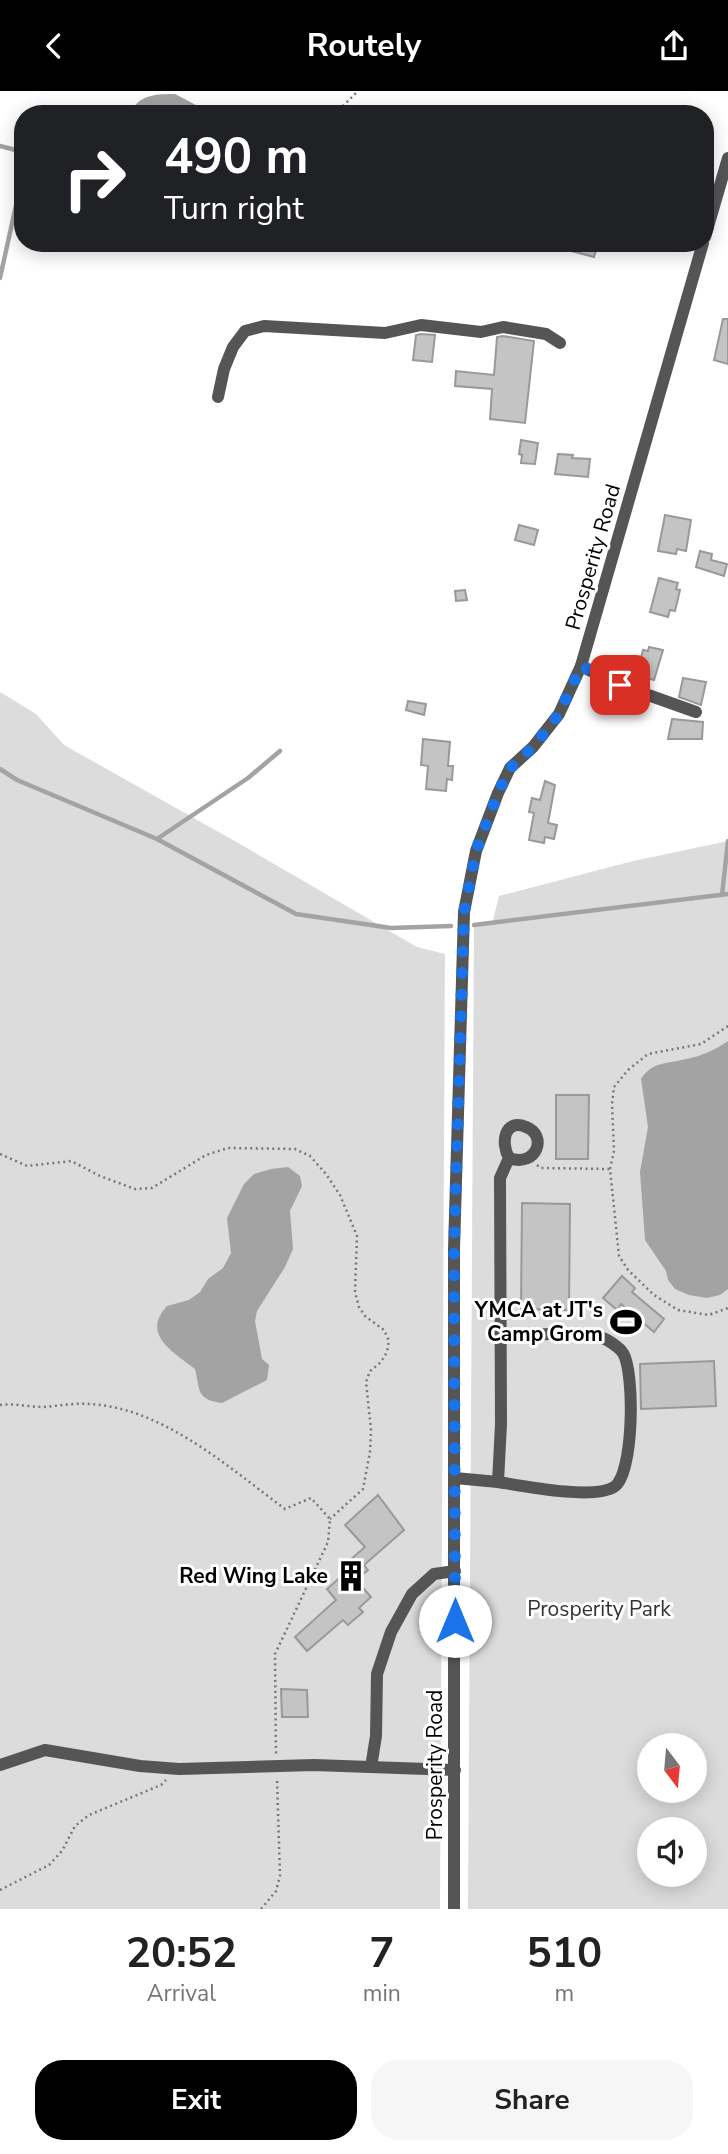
<!DOCTYPE html>
<style>
:root{--surface:#fff;--page:#f6f6f6;--text:#222;--muted:#767676;--accent:#000}
body{margin:0;font-family:"Nunito Sans",sans-serif;background:var(--page);color:var(--text);height:100vh;display:flex;flex-direction:column;font-size:26px;white-space:nowrap}
*{box-sizing:border-box;margin:0}
p{font-size:23px;color:var(--muted)}
.icon{flex:none;width:38px;height:38px;fill:none;stroke:currentColor;stroke-width:2;stroke-linecap:round;stroke-linejoin:round}
.map{position:relative;height:1818px;overflow:hidden}
.drawer{display:flex;flex-direction:column;background:var(--surface);flex:1}
.drawer>*{flex:none}
.guide{position:absolute;left:14px;top:14px;width:700px;height:147px;border-radius:28px;box-shadow:0 4px 18px #0003;background:#202124;color:#fff;overflow:hidden}
.needle{width:46px;rotate:164deg}
.controls{position:absolute;left:637px;top:1642px;display:grid;gap:14px}
.controls a{display:grid;place-items:center;width:70px;height:70px;border-radius:50%;background:var(--surface);box-shadow:0 4px 18px #0003;font-size:35px}
.pin{position:absolute;display:grid;place-items:center;width:60px;height:60px;color:#fff;margin:-30px;border-radius:14px;box-shadow:0 4px 10px #0006}
.me{position:absolute;width:77px;margin:-38px;rotate:0deg;stroke-linejoin:round;filter:drop-shadow(0 0 5px #0008)}
.turn{display:flex;align-items:center;gap:24px;height:147px;padding:0 35px;font-size:32px}
.turn .icon{width:91px;height:91px;stroke-width:2.5}
.turn b{display:block;font-size:49px;line-height:60px}
.eta{display:flex;justify-content:space-evenly;align-items:center;height:119px;text-align:center}
.eta b{font-size:42px;font-weight:700;line-height:49px}
.primary-button{display:flex;gap:14px;margin-top:auto;padding:14px 35px}
.primary-button a{flex:1;height:80px;border-radius:28px;background:var(--accent);color:#fff;font-size:28px;font-weight:700;line-height:80px;text-align:center}
.primary-button a+a{background:var(--page);color:var(--text)}
header{display:flex;justify-content:space-between;align-items:center;height:91px;padding:0 35px;background:var(--accent);color:#fff;font-size:32px;font-weight:700}
.map>svg:first-child{display:block}
.green{fill:#dcdcdc;fill-rule:evenodd}
.water{fill:#a3a3a3}
.lines{fill:none;stroke-linecap:round;stroke-linejoin:round}
.stream{stroke:#a3a3a3;stroke-width:4.5}
.building{fill:#c4c4c4;stroke:#999;stroke-width:2}
.path{stroke:#777;stroke-width:2.5;stroke-dasharray:2 3.5;stroke-linecap:butt}
.minor{stroke:#555;stroke-width:12}
.route{stroke:#1a73e8;stroke-width:12;stroke-dasharray:0 21.6}
.labels{text-anchor:middle;stroke-width:6;stroke-linejoin:round;paint-order:stroke}
.street-label{font-size:21px;fill:#000;stroke:#fff}
.poi-label{font-size:21px;font-weight:bold;fill:#000;stroke:#fff;text-anchor:end}
.park-label{font-size:21px;fill:#333;stroke:#fff}
</style>
<header><svg class="icon" aria-label="back" viewBox="0 0 24 24"><path d="M15 5l-7 7 7 7"/></svg>Routely<svg class="icon" aria-label="share" viewBox="0 0 24 24"><path d="M12 15V3M7 8l5-5 5 5M5 13v7h14v-7"/></svg></header>
<div class="map">
<svg width="728" height="1818" viewBox="0 0 728 1818">
<rect width="100%" height="100%" fill="#fff"/>
<g class="green">
<polygon points="0,601 36,623 64,654 240,753 417,856 445,863 440,1818 0,1818"/>
<path d="M728,750V1818H468L474,834L492,833L499,805L629,771ZM649,1654H695V1699H649ZM649,1738H695V1783H649Z"/>
</g>
<g class="water">
<path d="M175,3L213,23H131C136,3 159,3 175,3Z"/>
<path d="M728,950V1198L720,1204L707,1207L689,1204L675,1198L668,1189L666,1180L645,1149L640,1081L648,1036L641,988C652,970 668,973 686,968C702,965 715,959 728,950Z"/>
<path d="M288,1076L300,1085L302,1095L290,1120L293,1158L285,1176L257,1220L255,1230L262,1268L269,1274L267,1289L222,1312C196,1309 200,1298 195,1278C175,1262 140,1244 167,1215L189,1209L200,1201L208,1188L223,1177L231,1162L227,1127L244,1093L254,1083L271,1078Z"/>
</g>
<g class="lines">
<g class="stream">
<polyline points="0,55 23,61 17,110 0,187"/>
<polyline points="0,678 17,689 157,748 296,823 391,837 451,835"/>
<polyline points="157,748 248,687 280,660"/>
<polyline points="722,804 728,750"/>
<polyline points="474,834 728,803"/>
</g>
</g>
<g class="building">
<polygon points="556,152 598,152 594,166 556,156"/>
<polygon points="723,228 728,228 728,273 714,269"/>
<polygon points="421,243 435,244 432,271 413,269 416,244"/>
<polygon points="503,245 534,250 525,332 490,328 492,298 455,295 456,280 494,284 497,246"/>
<polygon points="521,349 538,352 535,373 521,372 522,364 519,363"/>
<polygon points="558,363 573,364 572,367 590,368 588,386 555,383"/>
<polygon points="665,424 691,429 686,460 677,458 676,463 658,460"/>
<polygon points="519,434 538,439 534,454 515,449"/>
<polygon points="700,460 712,463 711,469 727,473 724,485 696,476"/>
<polygon points="659,487 678,492 676,498 680,499 675,520 670,519 668,526 650,521"/>
<polygon points="465,499 467,509 456,510 455,500"/>
<polygon points="649,556 663,559 654,589 636,584 643,559 648,560"/>
<polygon points="683,587 706,591 701,614 679,606"/>
<polygon points="408,610 426,613 424,624 406,619"/>
<polygon points="672,628 703,631 702,648 668,648"/>
<polygon points="423,648 450,651 448,675 453,675 452,689 447,688 446,700 426,698 428,675 421,674"/>
<polygon points="545,690 555,694 548,732 557,734 554,748 545,746 544,752 529,749 534,722 529,721 532,707 540,709"/>
<polygon points="556,1004 589,1004 588,1068 556,1068"/>
<polygon points="522,1112 570,1113 569,1219 521,1218"/>
<polygon points="622,1185 635,1197 632,1201 664,1228 654,1241 621,1213 617,1219 603,1207"/>
<polygon points="714,1270 716,1315 641,1318 640,1273"/>
<polygon points="378,1404 404,1439 364,1474 368,1479 356,1489 371,1506 359,1517 363,1521 348,1534 343,1529 307,1560 295,1546 336,1509 327,1498 345,1482 341,1477 365,1456 345,1434"/>
<polygon points="281,1598 307,1599 308,1626 282,1626"/>
</g>
<g class="lines">
<g class="path">
<polyline points="335,23 358,0"/>
<polyline points="728,935 701,953 648,963 628,979 614,996 612,1013 614,1060 610,1078 619,1165 628,1179 654,1204 678,1219 709,1224 728,1217"/>
<polyline points="0,1063 27,1075 71,1070 100,1085 135,1098 152,1097 206,1064 228,1057 295,1058 310,1065 326,1083 340,1104 357,1145 355,1201 359,1216 365,1225 384,1239 389,1250 387,1261 381,1271 370,1280 366,1291 371,1339 370,1361 363,1398 330,1428"/>
<polyline points="537,1074 541,1077 610,1078"/>
<path d="M0,1314C14,1312 29,1316 43,1316C58,1315 72,1312 87,1313C161,1315 228,1376 285,1418L311,1407L330,1428L328,1451L275,1563L276,1664"/>
<polyline points="0,1799 49,1774 62,1760 75,1735 89,1724 161,1694 166,1689"/>
<polyline points="261,1818 276,1800 280,1785 277,1688"/>
</g>
<g class="minor">
<polyline points="705,146 728,67"/>
<polyline points="218,306 224,278 233,256 245,240 264,235 385,242 421,234 481,241 503,236 546,243 560,252"/>
<polyline points="581,575 620,594 696,621"/>
<path d="M455,1387L498,1391L501,1333L500,1087L509,1067C537,1077 548,1044 526,1036C505,1027 500,1051 509,1067"/>
<path d="M498,1391C523,1395 593,1409 614,1396C634,1384 635,1281 623,1262C620,1257 607,1248 602,1247C577,1239 529,1245 501,1245"/>
<polyline points="0,1674 45,1659 140,1675 179,1678 314,1674 455,1679"/>
<polyline points="371,1676 376,1645 377,1583 391,1541 412,1503 434,1483 455,1480"/>
<polyline points="454,1818 454,1158 464,821 476,760 498,702 510,677 533,656 559,623 581,575 703,152"/>
</g>
</g>
<g class="lines">
<polyline class="route" points="455,1530 454,1158 464,821 476,760 498,702 510,677 533,656 559,623 581,575 620,594"/>
</g>
<defs>
<symbol id="stadium-bare" viewBox="-9 -9 18 18"><path d="M0-5a6.5 5 0 1 0 0 10a6.5 5 0 1 0 0-10ZM-3.5-1.8h7v3.6h-7Z" fill="#000" stroke="#fff" stroke-width="2.5" paint-order="stroke"/></symbol>
<symbol id="building-bare" viewBox="-9 -9 18 18"><path d="M-4-6H4V6H1V3H-1V6H-4ZM-2.5-4.3h1.7v1.8h-1.7ZM.8-4.3h1.7v1.8H.8ZM-2.5-1h1.7V.8h-1.7ZM.8-1h1.7V.8H.8Z" fill="#000" stroke="#fff" stroke-width="2.5" paint-order="stroke"/></symbol>
</defs>
<g fill-rule="evenodd">
<use href="#stadium-bare" x="604" y="1209" width="44" height="44"/>
<use href="#building-bare" x="329" y="1463" width="44" height="44"/>
</g>
<g class="labels">
<g class="street-label">
<text transform="translate(593 466) rotate(-74)" y="7">Prosperity Road</text>
<text transform="translate(435 1674) rotate(-90)" y="7">Prosperity Road</text>
</g>
<g class="poi-label">
<text x="603" y="1226">YMCA at JT's<tspan x="603" dy="24">Camp Grom</tspan></text>
<text x="328" y="1492">Red Wing Lake</text>
</g>
<g class="park-label">
<text x="599" y="1525">Prosperity Park</text>
</g>
</g>
</svg>
<div class="controls">
<a><svg class="needle" viewBox="-14 -14 28 28"><path d="M0-13l5 13h-10z" fill="#e53935"/><path d="M0 13l5-13h-10z" fill="#767676"/></svg></a>
<a><svg class="icon" aria-label="sound" viewBox="0 0 24 24"><path d="M4 9h4l5-4v14l-5-4H4zM17 9q2 3 0 6"/></svg></a>
</div>
<div class="pin" style="left:620px;top:594px;background:#d93025"><svg class="icon" aria-label="arrive" viewBox="0 0 24 24"><path d="M6 21V4h12l-3 4 3 4H6"/></svg></div>
<svg class="me" style="left:455px;top:1530px" viewBox="-20 -20 40 40"><circle r="19" fill="#fff"/><path d="M0-13L10 11 0 6-10 11z" fill="#1a73e8"/></svg>
<div class="guide">
<div class="turn"><svg class="icon" aria-label="right" viewBox="0 0 24 24"><path d="M7 20v-9h11M14 6l5 5-5 5"/></svg><div><b>490 m</b>Turn right</div></div>
</div>
</div>
<section class="drawer">
<div class="eta">
<div><b>20:52</b><p>Arrival</p></div>
<div><b>7</b><p>min</p></div>
<div><b>510</b><p>m</p></div>
</div>
<div class="primary-button"><a>Exit</a><a>Share</a></div>
</section>
